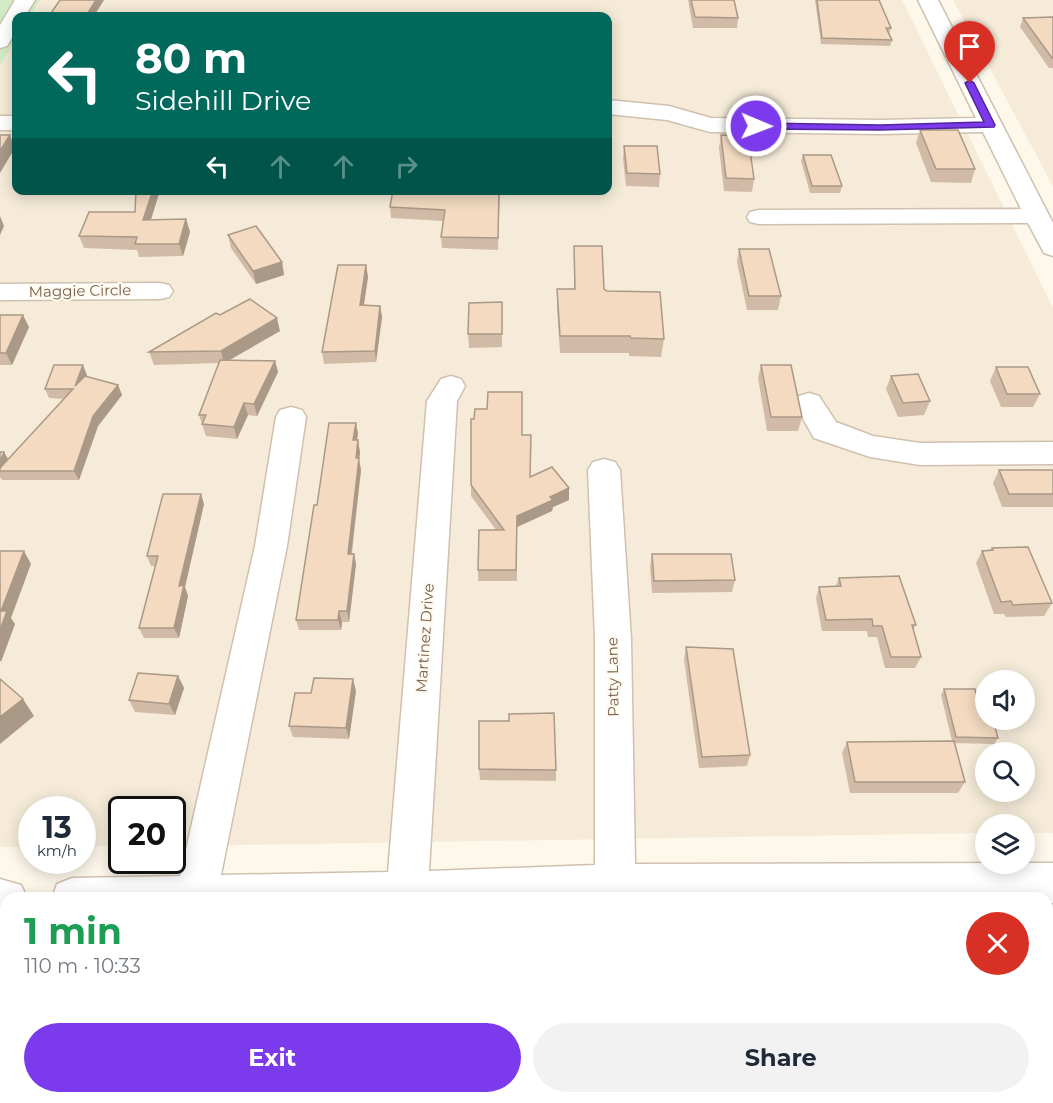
<!DOCTYPE html>
<meta charset="utf-8">
<style>
:root{--surface:#fff;--page:#f2f2f3;--text:#1f2937;--muted:#747a83;--accent:#7c3aed}
body{margin:0;font-family:Montserrat,sans-serif;background:var(--page);color:var(--text);height:100vh;display:flex;flex-direction:column;font-size:22px;white-space:nowrap}
*{box-sizing:border-box;margin:0}
p{font-size:20px;color:var(--muted)}
.icon{flex:none;width:33px;height:33px;fill:none;stroke:currentColor;stroke-width:2;stroke-linecap:round;stroke-linejoin:round}
.map{position:relative;flex:1;overflow:hidden}
.details{position:absolute;left:0px;top:892px;width:1053px;height:212px;display:flex;flex-direction:column;background:var(--surface);border-radius:18px 18px 0 0;box-shadow:0 3px 15px #0003}
.details>*{flex:none}
.hud{position:absolute;left:12px;top:12px;width:600px;height:183px;border-radius:12px;box-shadow:0 3px 15px #0003;background:#00695c;color:#fff;overflow:hidden}
.fabs{position:absolute;left:975px;top:670px;display:grid;gap:12px}
.fabs a{display:grid;place-items:center;width:60px;height:60px;border-radius:50%;background:var(--surface);box-shadow:0 3px 15px #0003;font-size:30px}
.speed{position:absolute;left:18px;top:796px;display:flex;gap:12px;font-size:30px;font-weight:700;text-align:center}
.speed>*{display:grid;place-content:center;width:78px;height:78px;border-radius:50%;background:var(--surface);box-shadow:0 3px 15px #0003;line-height:1}
.speed small{font-size:15px;font-weight:400}
.speed .limit{border:3px solid #111;border-radius:9px;background:#fff;color:#111}
.pin{position:absolute;display:grid;place-items:center;width:51px;height:51px;color:#fff;margin:-62px -26px;border-radius:50% 50% 50% 0;rotate:-45deg;box-shadow:0 0 6px #0007}
.pin .icon{rotate:45deg}
.me{position:absolute;width:66px;margin:-33px;rotate:91deg;stroke-linejoin:round;filter:drop-shadow(0 0 4px #0008)}
.turn{display:flex;align-items:center;gap:21px;height:126px;padding:0 24px;font-size:27px}
.turn .icon{width:78px;height:78px;stroke-width:2.5}
.turn b{display:block;font-size:42px;line-height:51px}
.lanes{display:flex;align-items:center;height:57px;padding:0 24px;background:#0003;justify-content:center;gap:30px;direction:ltr}
.lanes .off{opacity:.35}
.round{display:grid;place-items:center;flex:none;width:63px;height:63px;border-radius:32px;background:var(--page)}
.headline{display:flex;align-items:center;justify-content:space-between;height:102px;padding:0 24px}
h1{font-size:36px;font-weight:700;line-height:45px;color:#1e9e55}
.cta{display:flex;gap:12px;margin-top:auto;padding:12px 24px}
.cta a{flex:1;height:69px;border-radius:36px;background:var(--accent);color:#fff;font-size:24px;font-weight:700;line-height:69px;text-align:center}
.cta a+a{background:var(--page);color:var(--text)}
.map>svg:first-child{display:block}
.residential{fill:#f5ebd8;fill-rule:evenodd}
.green{fill:#d2ecc7}
.lines{fill:none;stroke-linecap:round;stroke-linejoin:round}
.minor-casing{stroke:#d0c1af;stroke-width:3}
.minor{fill:#fff;fill-rule:evenodd}
.wall{fill:#d1bba6}
.shaded-wall{fill:#aa9987}
.building{fill:#f3dac1;stroke:#aa9987;stroke-width:1.5}
.route{fill:#7c3aed;stroke:#51269a;stroke-width:1.5}
.labels{text-anchor:middle;stroke-width:4.5;stroke-linejoin:round;paint-order:stroke}
.street-label{font-size:15px;fill:#79614c;stroke:#fffbf1}
</style>
<div class="map">
<svg width="1053" height="1103" viewBox="0 0 1053 1103">
<rect width="100%" height="100%" fill="#fdf8ea"/>
<g class="residential">
<path d="M40,0H902L1053,308V833H1025L1024,825H986L985,833L173,846L172,810H122L121,846H83L82,810H32L31,847H0V66L16,38V190H608V16H30ZM986,681H1024V720H986ZM986,753H1024V792H986Z"/>
<polygon points="953,0 1053,0 1053,186"/>
<polygon points="1047,939 1053,939 1053,1103 0,1103 0,946 6,946 6,1098 1047,1098"/>
</g>
<polygon class="green" points="0,0 40,0 30,16 16,16 16,38 0,66"/>
<g class="lines">
<defs>
<g id="minor">
<polygon points="15,0 35,0 25,16 16,16 16,31 7,46 0,48 0,25"/>
<polygon points="918,0 938,0 1053,223 1053,256 1044,253 1028,223 759,224 750,222 747,217 750,212 759,210 1021,209 983,132 880,134 710,132 667,120 608,114 608,100 669,106 711,118 880,120 976,118"/>
<rect x="0" y="116" width="16" height="14"/>
<polygon points="160,283 169,285 173,291 169,297 160,299 0,300 0,284"/>
<polygon points="451,376 461,379 465,386 457,401 429,871 595,865 595,639 588,470 593,462 604,459 615,462 620,470 631,639 635,864 1053,863 1053,903 1047,903 1047,898 52,898 57,884 72,878 180,876 255,546 276,417 280,410 291,407 302,410 306,417 287,546 221,875 388,872 427,401 441,379"/>
<polygon points="809,393 819,396 836,422 873,436 920,443 1053,442 1053,464 920,465 870,457 814,438 794,403 799,396"/>
<polygon points="0,879 21,885 27,898 6,898 6,919 0,919"/>
<rect x="490" y="1098" width="46" height="5"/>
</g>
</defs>
<use href="#minor" class="minor-casing"/>
<use href="#minor" class="minor"/>
</g>
<g class="wall">
<polygon points="688,0 734,0 738,18 737,28 693,28"/>
<polygon points="815,0 879,0 891,28 889,35 892,40 890,46 821,44"/>
<polygon points="1053,17 1053,68 1049,68 1020,27 1023,18"/>
<polygon points="920,130 975,169 971,183 931,182 916,143"/>
<polygon points="721,135 754,179 752,192 724,191 719,148"/>
<polygon points="624,146 660,174 659,187 626,186 623,159"/>
<polygon points="803,155 842,186 840,193 810,193 801,161"/>
<polygon points="136,190 160,190 151,220 186,219 190,232 183,256 139,257 137,250 84,248 79,236 135,212"/>
<polygon points="500,190 498,250 442,248 441,237 444,221 391,218 390,207"/>
<polygon points="228,235 282,262 284,275 256,284 231,248"/>
<polygon points="574,246 604,289 664,339 661,357 629,356 629,353 560,353 557,307 557,289 574,289"/>
<polygon points="739,249 781,296 778,310 747,310 737,262"/>
<polygon points="366,265 368,277 364,305 380,306 382,317 376,362 324,364 322,352"/>
<polygon points="502,302 502,347 469,348 468,334"/>
<polygon points="0,315 29,327 12,365 0,365"/>
<polygon points="220,315 280,331 230,360 275,361 278,372 257,416 248,415 237,439 206,436 199,415 219,363 154,365 149,352"/>
<polygon points="761,365 802,417 798,431 767,431 758,378"/>
<polygon points="996,367 1040,394 1033,407 1001,407 990,381"/>
<polygon points="87,375 87,377 118,385 122,395 98,426 79,480 2,480 0,477 0,478 0,452 8,459 64,399 49,398 45,389"/>
<polygon points="891,376 930,401 924,415 898,417 886,389"/>
<polygon points="356,423 358,434 357,440 360,452 359,460 361,470 352,554 354,554 356,564 349,622 342,622 341,630 299,630 296,620 317,505"/>
<polygon points="522,435 530,476 569,488 569,500 553,507 552,511 517,527 517,581 478,581 478,570 496,530 471,496 471,485"/>
<polygon points="999,470 1053,470 1053,507 1002,507 993,483"/>
<polygon points="204,504 185,587 188,596 179,638 144,638 139,628 155,566 151,566 147,556"/>
<polygon points="992,548 1052,603 1044,616 1006,617 1004,614 994,614 976,563 982,551 990,550"/>
<polygon points="652,554 735,580 732,592 652,593 650,566"/>
<polygon points="839,578 916,625 913,630 921,657 915,668 885,668 877,637 868,637 867,631 822,631 816,598 819,587 836,586"/>
<polygon points="686,647 750,755 747,766 699,768 684,659"/>
<polygon points="178,676 184,688 175,715 135,712 129,700"/>
<polygon points="944,689 978,703 998,738 994,744 954,743 965,782 958,793 850,793 842,753 847,742 952,741 941,695"/>
<polygon points="356,691 349,739 293,737 289,726 311,693"/>
<polygon points="479,769 556,770 556,781 480,780"/>
<rect x="1047" y="1003" width="6" height="87"/>
<polygon points="624,1098 735,1098 736,1103 625,1103"/>
</g>
<g class="shaded-wall">
<polygon points="96,0 104,0 94,16 86,16"/>
<polygon points="10,135 15,148 0,173 0,151"/>
<polygon points="153,190 160,190 147,232 143,220"/>
<polygon points="0,216 4,226 0,235"/>
<polygon points="186,219 190,232 183,256 179,244"/>
<polygon points="282,262 284,275 256,284 253,271"/>
<polygon points="366,265 368,277 362,316 360,305"/>
<polygon points="380,306 382,317 376,362 375,351"/>
<polygon points="23,315 29,327 12,365 6,353"/>
<polygon points="277,318 280,331 224,363 221,351"/>
<polygon points="275,361 278,372 257,416 254,404"/>
<polygon points="83,365 87,375 79,396 75,386"/>
<polygon points="118,385 122,395 98,426 79,480 74,471 93,416"/>
<polygon points="244,403 248,415 237,439 234,427"/>
<polygon points="356,423 358,434 355,452 353,440"/>
<polygon points="358,440 360,452 359,460 361,470 350,564 348,554"/>
<polygon points="4,452 8,459 0,471 0,462"/>
<polygon points="569,488 569,500 553,507 552,511 517,527 517,581 517,516 550,497"/>
<polygon points="201,494 204,504 185,587 188,596 179,638 174,628 179,586"/>
<polygon points="24,551 31,564 11,618 15,624 1,662 0,660 0,630 1,611"/>
<polygon points="354,554 356,564 349,622 347,611"/>
<polygon points="339,611 342,622 341,630 338,620"/>
<polygon points="178,676 184,688 175,715 169,704"/>
<polygon points="353,679 356,691 349,739 346,728"/>
<polygon points="23,699 34,716 0,744 0,717"/>
<polygon points="77,1098 87,1098 86,1103 76,1103"/>
<polygon points="258,1098 261,1098 260,1103 257,1103"/>
</g>
<g class="building">
<polygon points="60,0 96,0 86,16 49,16"/>
<polygon points="691,0 734,0 738,18 695,17"/>
<polygon points="817,0 879,0 891,28 886,28 892,40 822,38"/>
<polygon points="1053,17 1053,58 1052,58 1023,18"/>
<polygon points="920,130 958,130 975,169 936,169"/>
<polygon points="0,135 10,135 0,151"/>
<polygon points="721,135 748,136 754,179 726,178"/>
<polygon points="624,146 657,146 660,174 627,173"/>
<polygon points="803,155 831,155 842,186 812,186"/>
<polygon points="136,190 153,190 143,220 186,219 179,244 135,244 137,237 79,236 89,212 135,212"/>
<polygon points="393,190 499,190 498,238 441,237 445,210 390,207"/>
<polygon points="256,226 282,262 253,271 228,235"/>
<polygon points="574,246 602,246 604,289 607,291 660,292 664,339 631,338 630,336 560,336 557,289 575,289"/>
<polygon points="739,249 769,249 781,296 749,296"/>
<polygon points="338,265 366,265 360,305 380,306 375,351 322,352"/>
<polygon points="250,299 277,318 221,351 149,352 216,313 220,315"/>
<polygon points="502,302 502,334 468,334 469,303"/>
<polygon points="0,315 23,315 6,353 0,353"/>
<polygon points="220,360 275,361 254,404 244,403 234,427 202,424 206,415 199,415"/>
<polygon points="54,365 83,365 75,386 85,376 118,385 93,416 74,471 0,471 0,468 73,389 45,389"/>
<polygon points="761,365 791,365 802,417 771,417"/>
<polygon points="996,367 1028,367 1040,394 1007,394"/>
<polygon points="918,374 930,401 903,403 891,376"/>
<polygon points="488,392 522,392 522,435 531,435 530,477 552,467 569,488 550,497 553,500 517,516 516,570 478,570 479,530 504,530 471,485 471,419 474,419 475,409 487,409"/>
<polygon points="329,423 356,423 353,440 358,440 356,458 359,458 348,554 354,554 347,611 339,611 338,620 296,620 314,505 317,505"/>
<polygon points="0,452 4,452 0,462"/>
<polygon points="999,470 1053,470 1053,494 1009,494"/>
<polygon points="163,494 201,494 179,586 184,585 174,628 139,628 158,556 147,556"/>
<polygon points="1028,547 1052,603 1013,605 1011,601 1001,602 982,551 993,550 992,548"/>
<polygon points="0,551 24,551 1,611 7,611 0,630"/>
<polygon points="652,554 731,554 735,580 654,581"/>
<polygon points="899,576 916,625 912,625 921,657 891,657 882,626 873,626 872,619 826,620 819,587 841,586 839,578"/>
<polygon points="686,647 733,649 750,755 702,757"/>
<polygon points="138,673 178,676 169,704 129,700"/>
<polygon points="314,678 353,679 346,728 289,726 295,693 311,693"/>
<polygon points="0,679 23,699 0,717"/>
<polygon points="944,689 975,689 978,703 986,703 986,720 993,720 998,738 956,737"/>
<polygon points="554,713 556,770 479,769 479,721 509,721 509,714"/>
<polygon points="954,741 965,782 855,782 847,742"/>
<polygon points="1047,1003 1053,1003 1053,1083 1052,1083 1047,1066"/>
<polygon points="49,1098 77,1098 76,1103 48,1103"/>
<polygon points="203,1098 258,1098 257,1103 202,1103"/>
<polygon points="628,1098 735,1098 736,1103 629,1103"/>
<polygon points="759,1098 928,1098 929,1103 744,1103 743,1099"/>
</g>
<polygon class="route" points="970,80 974,83 995,125 994,127 880,130 756,129 751,126 756,123 880,125 984,122 965,83"/>
<g class="labels">
<g class="street-label">
<text transform="translate(80 291) rotate(-1)" y="5">Maggie Circle</text>
<text transform="translate(425 638) rotate(-86)" y="5">Martinez Drive</text>
<text transform="translate(613 677) rotate(-91)" y="5">Patty Lane</text>
</g>
</g>
</svg>
<div class="fabs">
<a><svg class="icon" aria-label="sound" viewBox="0 0 24 24"><path d="M4 9h4l5-4v14l-5-4H4zM17 9q2 3 0 6"/></svg></a>
<a><svg class="icon" aria-label="search" viewBox="0 0 24 24"><circle cx="10" cy="10" r="6"/><path d="M15 15l6 6"/></svg></a>
<a><svg class="icon" aria-label="layers" viewBox="0 0 24 24"><path d="M12 4l9 5-9 5-9-5zM3 14l9 5 9-5"/></svg></a>
</div>
<div class="speed"><div>13<small>km/h</small></div><div class="limit">20</div></div>
<div class="pin" style="left:970px;top:83px;background:#d93025"><svg class="icon" aria-label="arrive" viewBox="0 0 24 24"><path d="M6 21V4h12l-3 4 3 4H6"/></svg></div>
<svg class="me" style="left:756px;top:126px" viewBox="-20 -20 40 40"><circle r="17" fill="#7c3aed" stroke="#fff" stroke-width="3"/><path d="M0-11L8 9 0 5-8 9z" fill="#fff"/></svg>
<div class="hud">
<div class="turn"><svg class="icon" aria-label="left" viewBox="0 0 24 24"><path d="M17 20v-9H6M10 6l-5 5 5 5"/></svg><div><b>80 m</b>Sidehill Drive</div></div>
<div class="lanes"><svg class="icon" aria-label="left" viewBox="0 0 24 24"><path d="M17 20v-9H6M10 6l-5 5 5 5"/></svg><svg class="icon off" aria-label="ahead" viewBox="0 0 24 24"><path d="M12 20V5M6 11l6-6 6 6"/></svg><svg class="icon off" aria-label="ahead" viewBox="0 0 24 24"><path d="M12 20V5M6 11l6-6 6 6"/></svg><svg class="icon off" aria-label="right" viewBox="0 0 24 24"><path d="M7 20v-9h11M14 6l5 5-5 5"/></svg></div>
</div>
<section class="details">
<div class="headline"><div><h1>1 min</h1><p>110 m · 10:33</p></div><a class="round" style="background:#d93025;color:#fff"><svg class="icon" aria-label="close" viewBox="0 0 24 24"><path d="M6 6l12 12M18 6L6 18"/></svg></a></div>
<div class="cta"><a>Exit</a><a>Share</a></div>
</section>
</div>
